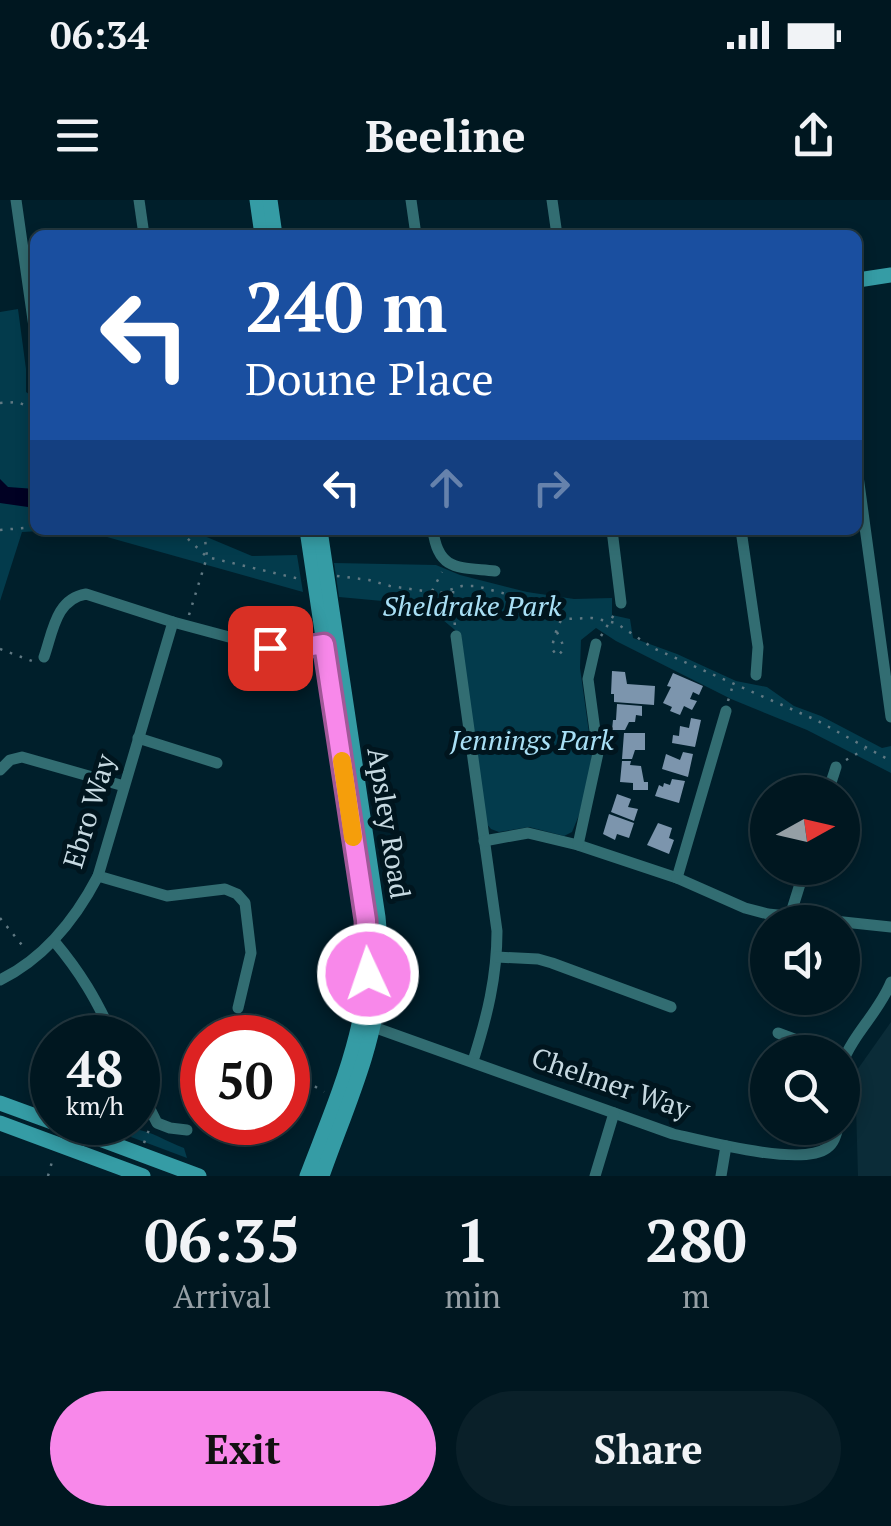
<!DOCTYPE html>
<style>
:root{--surface:#001720;--page:#0a2029;--text:#f1f3f6;--muted:#959fa5;--line:#22363e;--accent:#f888ea}
body{margin:0;font-family:"PT Serif",serif;background:var(--page);color:var(--text);height:100vh;display:flex;flex-direction:column;font-size:38px;white-space:nowrap}
*{box-sizing:border-box;margin:0}
p{font-size:32px;color:var(--muted)}
.icon{flex:none;width:55px;height:55px;fill:none;stroke:currentColor;stroke-width:2;stroke-linecap:round;stroke-linejoin:round}
.map{position:relative;height:976px;overflow:hidden}
.panel{display:flex;flex-direction:column;background:var(--surface);flex:1}
.panel>*{flex:none}
.guide{position:absolute;left:30px;top:30px;width:832px;height:305px;border-radius:15px;box-shadow:0 5px 15px #0003,0 0 0 2px var(--line);background:#1a4fa0;color:#fff;overflow:hidden}
.needle{width:65px;rotate:82deg}
.buttons{position:absolute;left:750px;top:575px;display:grid;gap:20px}
.buttons a{display:grid;place-items:center;width:110px;height:110px;border-radius:50%;background:var(--surface);box-shadow:0 5px 15px #0003,0 0 0 2px var(--line);font-size:50px}
.speed{position:absolute;left:30px;top:815px;display:flex;gap:20px;font-size:50px;font-weight:700;text-align:center}
.speed>*{display:grid;place-content:center;width:130px;height:130px;border-radius:50%;background:var(--surface);box-shadow:0 5px 15px #0003,0 0 0 2px var(--line);line-height:1}
.speed small{font-size:25px;font-weight:400}
.speed .limit{border:15px solid #d22;background:#fff;color:#111}
.pin{position:absolute;display:grid;place-items:center;width:85px;height:85px;color:#fff;margin:-42px;border-radius:20px;box-shadow:0 5px 15px #0006}
.me{position:absolute;width:110px;margin:-55px;rotate:357deg;stroke-linejoin:round;filter:drop-shadow(0 0 8px #0008)}
.turn{display:flex;align-items:center;gap:35px;height:210px;padding:0 50px;font-size:45px}
.turn .icon{width:130px;height:130px;stroke-width:2.5}
.turn b{display:block;font-size:70px;line-height:85px}
.lanes{display:flex;align-items:center;height:95px;padding:0 50px;background:#0003;justify-content:center;gap:50px;direction:ltr}
.lanes .off{opacity:.35}
.eta{display:flex;justify-content:space-evenly;align-items:center;height:170px;text-align:center}
.eta b{font-size:60px;font-weight:700;line-height:70px}
.primary-button{display:flex;gap:20px;margin-top:auto;padding:20px 50px}
.primary-button a{flex:1;height:115px;border-radius:60px;background:var(--accent);color:#111;font-size:40px;font-weight:700;line-height:115px;text-align:center}
.primary-button a+a{background:var(--page);color:var(--text)}
.status{display:flex;justify-content:space-between;align-items:center;height:70px;padding:0 50px;background:var(--surface);direction:ltr}
.status svg{height:28px;fill:currentColor}
header{display:flex;justify-content:space-between;align-items:center;height:130px;padding:0 50px;background:var(--surface);font-size:45px;font-weight:700}
.map>svg:first-child{display:block}
.built{fill:#0b2c38}
.green{fill:#033b4c}
.water{fill:#010123}
.building{fill:#7c95ad}
.lines{fill:none;stroke-linecap:round;stroke-linejoin:round}
.path{stroke:#607983;stroke-width:2.5;stroke-dasharray:2.5 8;stroke-linecap:butt}
.street{stroke:#326d72;stroke-width:11}
.secondary{stroke:#359ca5;stroke-width:15}
.route-casing{stroke:#a15898;stroke-width:25}
.route{stroke:#f888ea;stroke-width:18}
.slow{stroke:#f59e0b;stroke-width:18}
.labels{text-anchor:middle;stroke-width:10;stroke-linejoin:round;paint-order:stroke}
.park-label{font-size:28px;font-style:italic;fill:#a8dff5;stroke:#00151e}
.street-label{font-size:28px;fill:#c6d9e1;stroke:#00151e}
</style>
<div class="status"><b>06:34</b><svg viewBox="0 0 49 12"><path d="M0 12V9h3v3zM5 12V6h3v6zM10 12V3h3v9zM15 12V0h3v12zM26 1h20v11H26zM47 4h2v5h-2z"/></svg></div>
<header><svg class="icon" aria-label="menu" viewBox="0 0 24 24"><path d="M4 6h16M4 12h16M4 18h16"/></svg>Beeline<svg class="icon" aria-label="share" viewBox="0 0 24 24"><path d="M12 15V3M7 8l5-5 5 5M5 13v7h14v-7"/></svg></header>
<div class="map">
<svg width="891" height="976" viewBox="0 0 891 976">
<rect width="100%" height="100%" fill="#001f2b"/>
<polygon class="built" points="891,822 891,976 858,976 855,873"/>
<g class="green">
<polygon points="18,109 26,169 26,192 35,198 35,330 60,330 22,332 0,401 0,112"/>
<polygon points="82,330 190,330 252,356 297,355 303,392"/>
<polygon points="334,363 436,365 460,375 527,392 574,399 612,398 612,415 630,419 633,438 677,454 736,481 767,487 794,506 821,516 882,548 891,546 891,573 807,530 731,499 616,441 596,428 581,440 580,468 592,554 589,577 579,615 572,632 564,636 529,627 499,632 491,629 485,622 461,435 431,410 415,404 339,397"/>
<path d="M134,929C152,931 167,942 184,948L187,958L131,937Z"/>
</g>
<polygon class="water" points="0,279 8,287 35,289 35,308 0,303"/>
<g class="building">
<polygon points="612,471 625,472 627,484 655,486 654,505 614,502 614,494 611,494"/>
<polygon points="673,473 703,486 699,495 693,492 690,499 697,501 692,510 684,506 680,515 670,511 672,507 663,503 671,487 667,486"/>
<polygon points="617,504 642,506 642,516 636,515 635,522 629,522 625,530 612,530 613,520 616,520"/>
<polygon points="691,518 701,520 695,547 672,543 673,535 679,536 680,526 689,528"/>
<polygon points="624,533 645,533 645,550 635,550 632,559 622,559"/>
<polygon points="683,552 693,554 688,577 662,569 666,554 680,560"/>
<polygon points="622,561 631,561 630,565 641,566 644,582 648,582 648,590 633,590 633,583 620,582"/>
<polygon points="672,579 685,581 679,603 655,596 659,585 663,587 664,583 670,585"/>
<polygon points="617,594 631,599 628,607 638,609 634,621 611,612"/>
<polygon points="609,614 634,623 629,638 617,634 615,640 603,634"/>
<polygon points="658,623 672,628 669,638 674,640 669,654 647,645"/>
</g>
<g class="lines">
<g class="path">
<polyline points="0,203 17,202 35,209"/>
<polyline points="0,330 35,327"/>
<polyline points="169,330 186,337 207,357 304,380"/>
<polyline points="337,376 369,380 390,386 431,392 440,393 462,386 476,386 529,400 566,419 592,418 616,423 653,448 816,520 891,561"/>
<polyline points="432,391 442,372"/>
<polyline points="453,391 455,428"/>
<polyline points="189,415 207,357 204,330"/>
<path d="M557,432C561,442 568,448 557,456L552,449C553,440 557,426 562,419"/>
<polyline points="601,436 615,413"/>
<polyline points="0,449 32,461 36,459"/>
<polyline points="728,501 733,485"/>
<polyline points="846,560 865,549"/>
<polyline points="0,718 26,750"/>
<polyline points="239,819 240,838"/>
<polyline points="288,870 324,892"/>
<polyline points="144,943 150,927"/>
<polyline points="48,976 53,958"/>
</g>
<g class="street">
<polyline points="16,0 35,134"/>
<polyline points="139,0 144,35"/>
<polyline points="411,0 416,35"/>
<polyline points="552,0 557,35"/>
<polyline points="858,276 891,517"/>
<path d="M433,330C438,372 460,367 495,371"/>
<polyline points="612,330 621,403"/>
<polyline points="741,330 758,447 756,475"/>
<path d="M456,436L497,731C497,777 487,817 473,861"/>
<path d="M44,457C53,431 56,399 86,394L173,422L270,448L285,450L332,444"/>
<polyline points="138,538 217,563"/>
<polyline points="0,570 10,560 22,557 124,586"/>
<polyline points="828,592 836,567"/>
<polyline points="484,641 528,633 578,645 677,678 745,708 768,714 891,727"/>
<polyline points="578,645 598,553 588,479 596,444"/>
<polyline points="98,676 167,696 225,689 237,694 245,703 251,753 238,808"/>
<polyline points="677,678 726,511"/>
<polyline points="790,716 805,668"/>
<path d="M54,741C81,773 96,799 114,838"/>
<polyline points="497,757 538,759 552,763 671,807"/>
<path d="M0,780C45,758 75,720 98,676L173,422"/>
<path d="M365,824L673,934C704,941 802,967 827,948C834,943 836,935 838,928"/>
<polyline points="778,833 829,852"/>
<path d="M842,864C853,834 879,812 891,782"/>
<polyline points="138,885 157,923 170,928 187,930"/>
<polyline points="595,976 614,913"/>
<polyline points="721,976 726,946"/>
</g>
<g class="secondary">
<polyline points="257,0 262,35"/>
<polyline points="270,0 275,35"/>
<polyline points="858,80 891,75"/>
<path d="M307,330L365,720C377,811 338,894 307,976"/>
<path d="M320,330L378,717C380,738 382,759 380,780C375,848 344,913 322,976"/>
<polyline points="0,903 52,922"/>
<polyline points="54,922 199,976"/>
<polyline points="0,923 143,976"/>
</g>
</g>
<g class="lines">
<defs>
<polyline id="route" points="270,448 285,450 324,444 366,720 368,774"/>
</defs>
<use href="#route" class="route-casing"/>
<use href="#route" class="route"/>
<polyline class="slow" points="342,561 353,637"/>
</g>
<g class="labels">
<g class="park-label">
<text x="472" y="416">Sheldrake Park</text>
<text x="532" y="550">Jennings Park</text>
</g>
<g class="street-label">
<text transform="translate(89 611) rotate(-73)" y="10">Ebro Way</text>
<text transform="translate(389 623) rotate(81)" y="10">Apsley Road</text>
<text transform="translate(611 883) rotate(19)" y="10">Chelmer Way</text>
</g>
</g>
</svg>
<div class="buttons">
<a><svg class="needle" viewBox="-14 -14 28 28"><path d="M0-13l5 13h-10z" fill="#e53935"/><path d="M0 13l5-13h-10z" fill="#959fa5"/></svg></a>
<a><svg class="icon" aria-label="sound" viewBox="0 0 24 24"><path d="M4 9h4l5-4v14l-5-4H4zM17 9q2 3 0 6"/></svg></a>
<a><svg class="icon" aria-label="search" viewBox="0 0 24 24"><circle cx="10" cy="10" r="6"/><path d="M15 15l6 6"/></svg></a>
</div>
<div class="speed"><div>48<small>km/h</small></div><div class="limit">50</div></div>
<div class="pin" style="left:270px;top:448px;background:#d93025"><svg class="icon" aria-label="arrive" viewBox="0 0 24 24"><path d="M6 21V4h12l-3 4 3 4H6"/></svg></div>
<svg class="me" style="left:368px;top:774px" viewBox="-20 -20 40 40"><circle r="17" fill="#f888ea" stroke="#fff" stroke-width="3"/><path d="M0-11L8 9 0 5-8 9z" fill="#fff"/></svg>
<div class="guide">
<div class="turn"><svg class="icon" aria-label="left" viewBox="0 0 24 24"><path d="M17 20v-9H6M10 6l-5 5 5 5"/></svg><div><b>240 m</b>Doune Place</div></div>
<div class="lanes"><svg class="icon" aria-label="left" viewBox="0 0 24 24"><path d="M17 20v-9H6M10 6l-5 5 5 5"/></svg><svg class="icon off" aria-label="ahead" viewBox="0 0 24 24"><path d="M12 20V5M6 11l6-6 6 6"/></svg><svg class="icon off" aria-label="right" viewBox="0 0 24 24"><path d="M7 20v-9h11M14 6l5 5-5 5"/></svg></div>
</div>
</div>
<section class="panel">
<div class="eta">
<div><b>06:35</b><p>Arrival</p></div>
<div><b>1</b><p>min</p></div>
<div><b>280</b><p>m</p></div>
</div>
<div class="primary-button"><a>Exit</a><a>Share</a></div>
</section>
